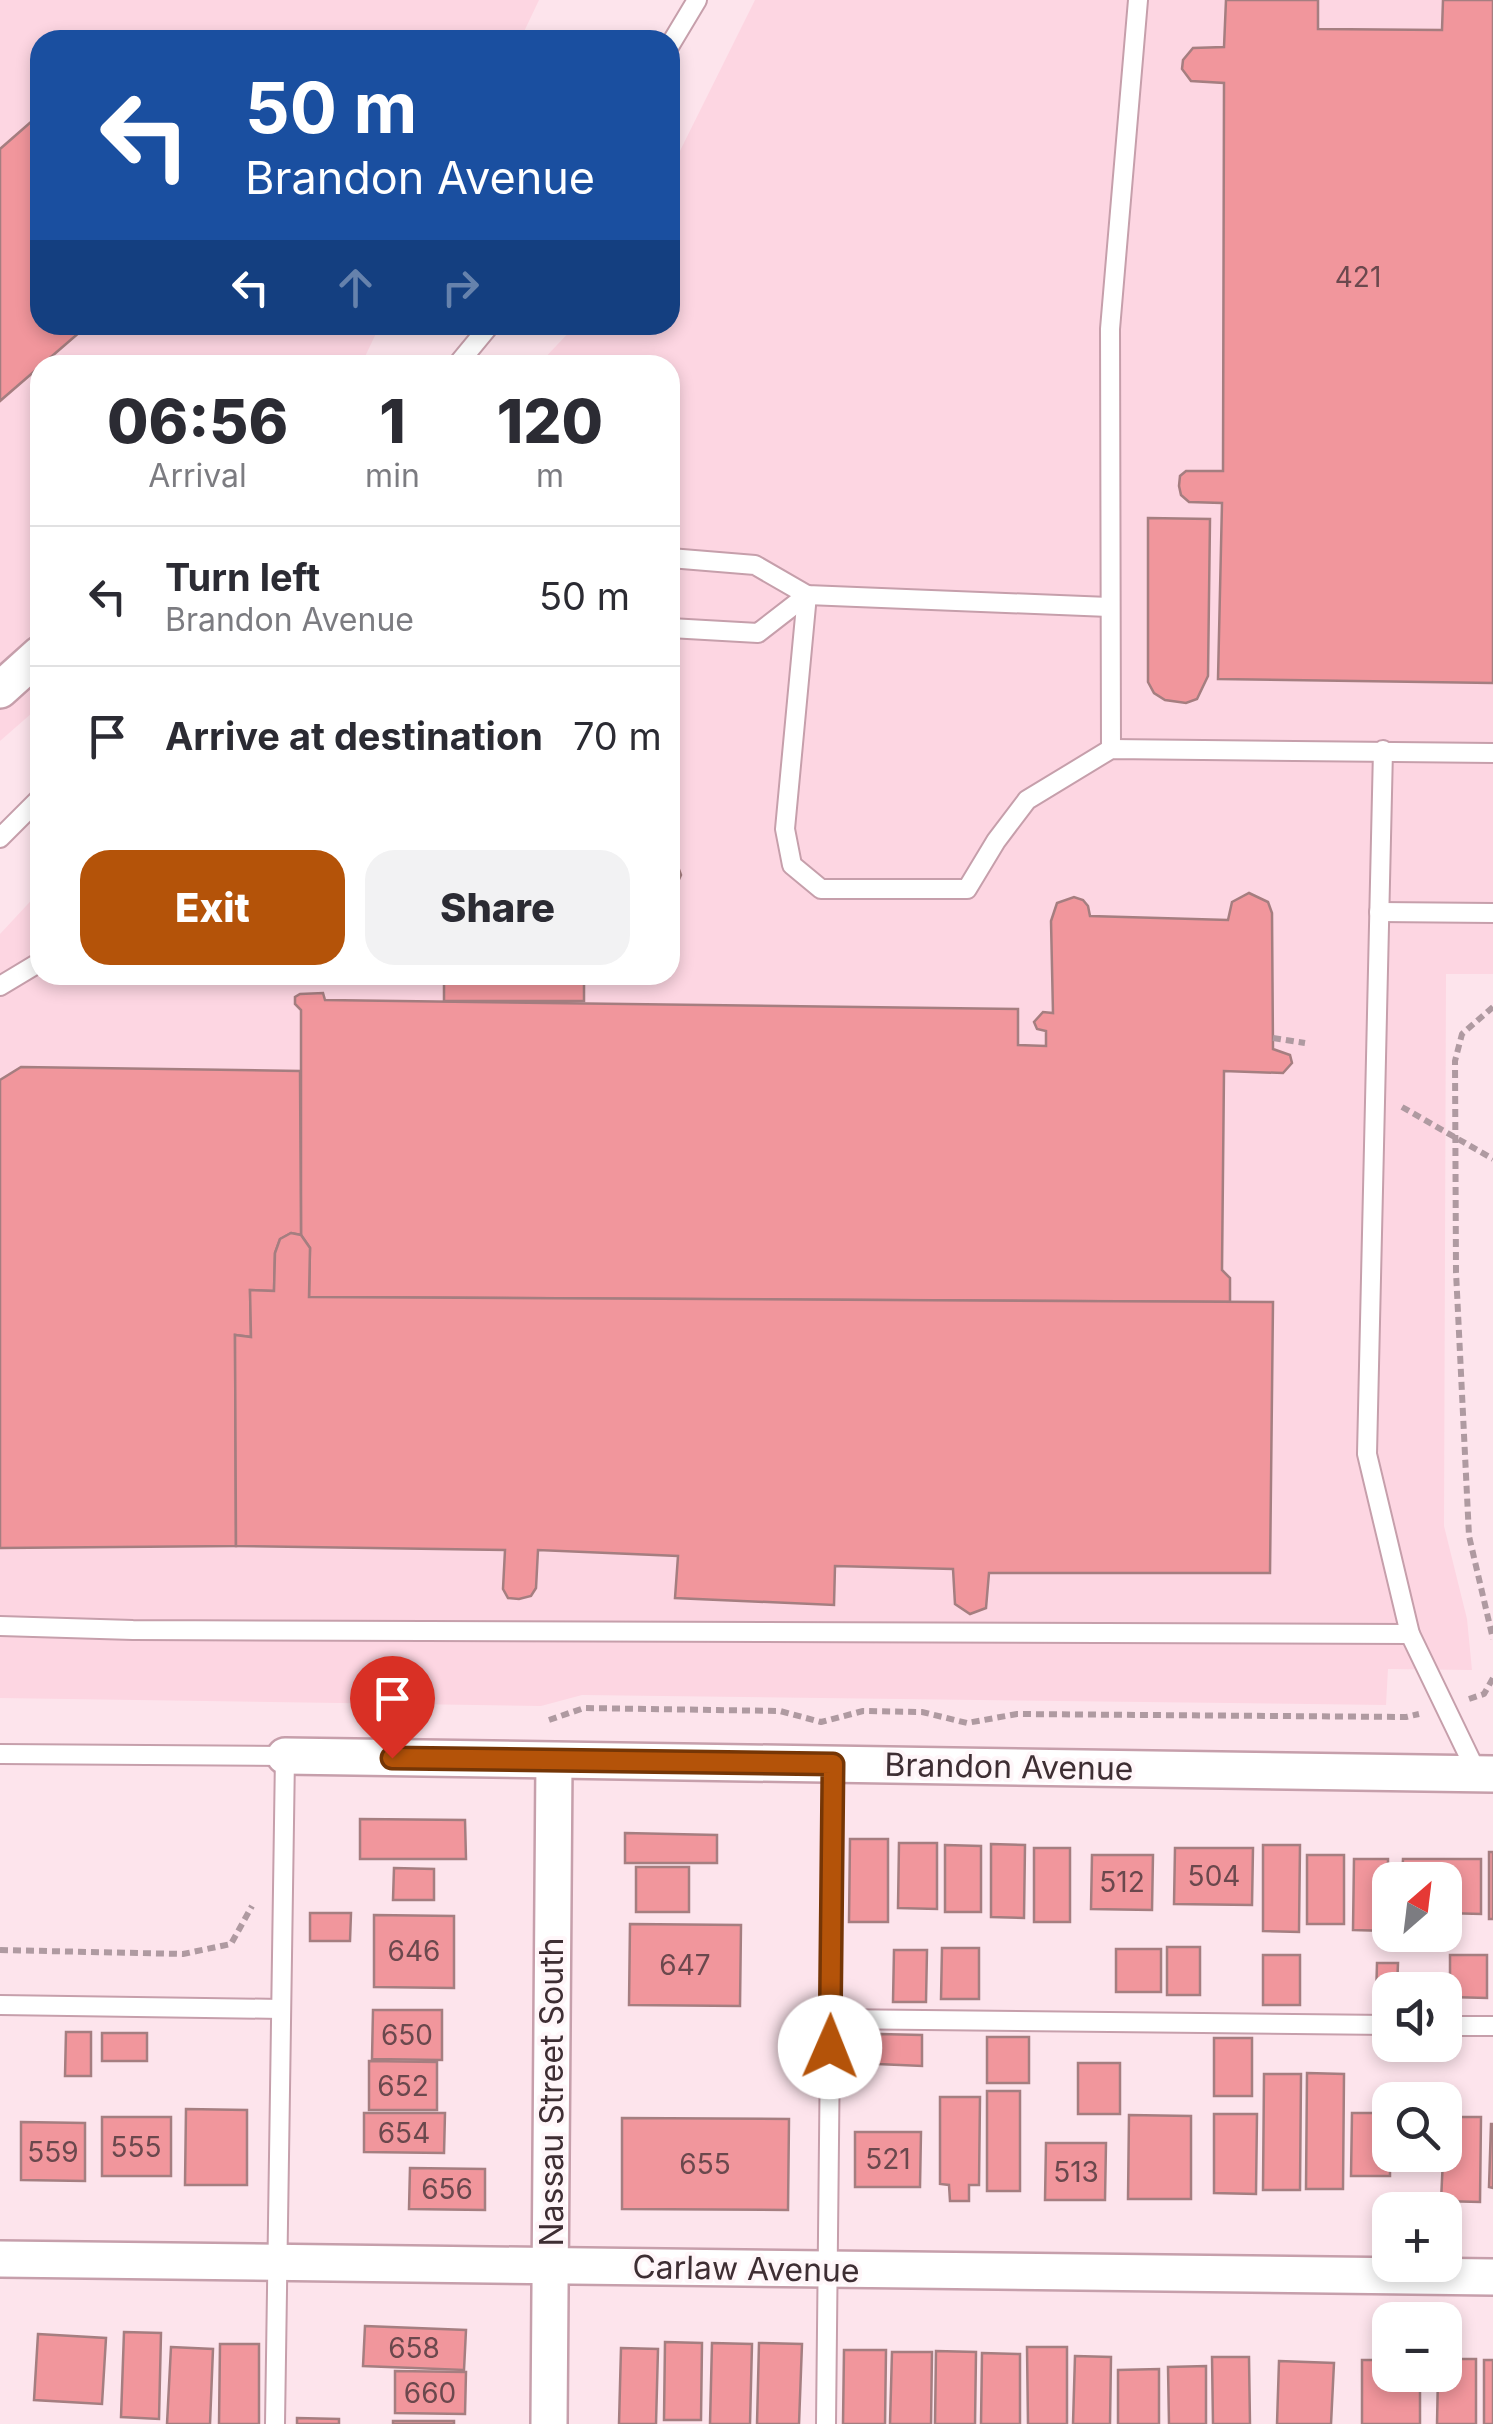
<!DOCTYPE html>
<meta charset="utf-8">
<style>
:root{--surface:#fff;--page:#f2f2f3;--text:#2b2b33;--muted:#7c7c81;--line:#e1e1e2;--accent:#b45309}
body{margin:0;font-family:Inter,sans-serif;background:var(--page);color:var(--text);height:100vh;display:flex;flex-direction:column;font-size:38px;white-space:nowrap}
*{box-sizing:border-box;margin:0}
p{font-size:32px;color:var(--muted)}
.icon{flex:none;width:55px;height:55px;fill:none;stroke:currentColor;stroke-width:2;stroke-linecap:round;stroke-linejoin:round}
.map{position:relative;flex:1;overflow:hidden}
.panel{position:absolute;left:30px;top:355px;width:650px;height:630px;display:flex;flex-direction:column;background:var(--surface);border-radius:30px;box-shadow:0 5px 15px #0003}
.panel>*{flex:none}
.hud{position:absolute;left:30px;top:30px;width:650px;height:305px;border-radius:30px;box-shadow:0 5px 15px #0003;background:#1a4fa0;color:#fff;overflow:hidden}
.needle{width:65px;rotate:28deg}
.tools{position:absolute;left:1372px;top:1862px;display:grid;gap:20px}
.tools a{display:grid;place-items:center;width:90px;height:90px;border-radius:20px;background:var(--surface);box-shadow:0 5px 15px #0003;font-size:50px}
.pin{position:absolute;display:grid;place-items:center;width:85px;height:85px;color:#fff;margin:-102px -42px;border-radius:50% 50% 50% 0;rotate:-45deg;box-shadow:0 0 10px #0007}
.pin .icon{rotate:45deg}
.me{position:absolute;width:110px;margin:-55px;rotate:1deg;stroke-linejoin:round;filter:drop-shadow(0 0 8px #0008)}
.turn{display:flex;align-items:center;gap:35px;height:210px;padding:0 50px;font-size:45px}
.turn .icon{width:130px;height:130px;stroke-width:2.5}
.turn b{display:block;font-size:70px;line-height:85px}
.lanes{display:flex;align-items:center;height:95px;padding:0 50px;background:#0003;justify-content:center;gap:50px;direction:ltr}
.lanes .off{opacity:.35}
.eta{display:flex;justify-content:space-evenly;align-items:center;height:170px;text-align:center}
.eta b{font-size:60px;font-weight:800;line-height:70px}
.action{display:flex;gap:20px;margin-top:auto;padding:20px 50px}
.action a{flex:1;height:115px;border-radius:30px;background:var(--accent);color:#fff;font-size:40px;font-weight:800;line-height:115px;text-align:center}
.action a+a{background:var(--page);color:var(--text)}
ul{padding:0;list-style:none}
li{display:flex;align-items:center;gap:30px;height:140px;padding:0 50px;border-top:2px solid var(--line)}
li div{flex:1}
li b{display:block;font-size:38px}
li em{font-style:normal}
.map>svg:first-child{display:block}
.built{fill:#fdd6e2}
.building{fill:#f1969c;stroke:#a57e80;stroke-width:2.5}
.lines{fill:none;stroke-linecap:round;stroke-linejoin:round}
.service-casing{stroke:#c69fab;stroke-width:22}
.minor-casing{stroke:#c69fab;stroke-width:40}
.path{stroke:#af9aa1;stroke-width:6;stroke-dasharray:8 5;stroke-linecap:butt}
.service{stroke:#fff;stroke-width:18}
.minor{stroke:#fff;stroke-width:35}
.route-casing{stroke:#753606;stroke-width:25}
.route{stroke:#b45309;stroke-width:18}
.labels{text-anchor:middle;stroke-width:8;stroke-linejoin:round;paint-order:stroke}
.number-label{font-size:28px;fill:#6b484d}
.street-label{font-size:32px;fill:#3e2e33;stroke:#fff6f9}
</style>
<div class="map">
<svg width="1493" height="2424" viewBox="0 0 1493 2424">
<rect width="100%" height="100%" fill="#fde4ec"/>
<g class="built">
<polygon points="0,0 539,0 520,40 40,40 40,325 380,325 361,365 40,365 40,706 0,741"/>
<polygon points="755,0 1493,0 1493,974 1446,974 1444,1526 1467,1619 1472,1670 1388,1669 1386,1705 582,1695 541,1706 0,1698 0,934 40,891 40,975 670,975 670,365 538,365 576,325 670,325 670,171"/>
</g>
<g class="building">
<polygon points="1226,0 1318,0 1318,29 1442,30 1443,0 1493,0 1493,683 1218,679 1222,503 1189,502 1181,495 1179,486 1180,476 1186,471 1223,471 1224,83 1191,81 1182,69 1183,60 1193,48 1224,47"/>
<polygon points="40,114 40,325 88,325 0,401 0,149"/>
<polygon points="1148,518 1210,519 1208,676 1197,699 1186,703 1165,700 1154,693 1148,682"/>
<polygon points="670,861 677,864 681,875 676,886 670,888"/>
<polygon points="1249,893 1268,902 1272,913 1273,1049 1290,1055 1292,1063 1283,1073 1224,1071 1222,1270 1230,1278 1230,1302 309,1297 310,1248 301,1235 301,1010 295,1004 295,997 300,994 323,993 325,1000 1018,1009 1018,1045 1046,1046 1046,1031 1037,1029 1034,1022 1043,1012 1053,1013 1051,921 1057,903 1074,897 1083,900 1088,906 1090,916 1228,920 1232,902"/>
<rect x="444" y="975" width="140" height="26"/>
<polygon points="21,1067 300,1071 301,1235 291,1233 280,1239 275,1253 274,1291 250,1290 251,1337 235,1335 236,1546 0,1548 0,1080"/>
<polygon points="291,1233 301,1235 310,1248 309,1297 1273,1302 1270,1573 989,1573 986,1608 970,1614 955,1604 953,1569 835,1566 834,1605 675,1598 678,1556 538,1550 536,1588 531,1596 519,1599 508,1598 503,1589 505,1550 236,1546 235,1335 251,1337 250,1290 274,1291 275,1253 280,1239"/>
<polygon points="360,1819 465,1820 466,1859 360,1859"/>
<polygon points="625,1833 717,1835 717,1863 625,1863"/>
<polygon points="850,1839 888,1839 888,1922 849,1922"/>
<polygon points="899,1843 937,1843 937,1909 898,1908"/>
<polygon points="991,1844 1025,1845 1024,1918 991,1917"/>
<polygon points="945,1845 981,1846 981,1912 945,1912"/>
<polygon points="1263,1845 1300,1845 1299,1932 1263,1931"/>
<rect x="1034" y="1848" width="36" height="74"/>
<polygon points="1175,1848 1253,1848 1252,1905 1174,1904"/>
<rect x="1489" y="1852" width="4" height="67"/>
<polygon points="1092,1855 1153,1855 1152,1910 1091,1909"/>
<rect x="1307" y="1855" width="37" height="69"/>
<polygon points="1354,1859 1388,1859 1388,1931 1353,1930"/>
<polygon points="1403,1859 1481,1859 1481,1914 1445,1913 1445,1880 1402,1880"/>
<rect x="636" y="1867" width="53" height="45"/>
<polygon points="394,1868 434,1869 434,1900 393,1900"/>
<polygon points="310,1913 351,1913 350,1941 310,1941"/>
<polygon points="374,1915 454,1916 454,1988 374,1987"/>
<polygon points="630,1924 741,1925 740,2006 629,2005"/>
<rect x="1167" y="1947" width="33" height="48"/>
<polygon points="942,1948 979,1948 979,1999 941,1999"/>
<rect x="1116" y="1949" width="45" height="43"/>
<polygon points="894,1950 927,1950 926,2002 893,2002"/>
<rect x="1263" y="1955" width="37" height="50"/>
<polygon points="1450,1955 1487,1955 1487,1998 1450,1997"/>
<polygon points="1377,1963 1398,1963 1397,1990 1390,1990 1390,2000 1376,2000"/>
<polygon points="373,2010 442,2010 442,2060 372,2059"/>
<polygon points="66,2032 91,2032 91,2076 65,2076"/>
<rect x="102" y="2033" width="45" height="28"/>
<polygon points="879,2034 922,2035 922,2066 878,2064"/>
<rect x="987" y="2037" width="42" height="46"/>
<rect x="1214" y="2038" width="38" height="58"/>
<polygon points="369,2061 437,2062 437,2110 369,2110"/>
<rect x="1078" y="2063" width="42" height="51"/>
<polygon points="1307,2073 1344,2074 1343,2189 1306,2189"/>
<polygon points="1264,2074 1301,2074 1300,2190 1263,2190"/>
<rect x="987" y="2091" width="33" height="100"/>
<polygon points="940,2097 980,2097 979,2185 969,2185 969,2201 950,2201 949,2185 940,2184"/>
<polygon points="186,2109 247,2110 247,2185 185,2185"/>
<polygon points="364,2113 445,2113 444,2153 364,2152"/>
<polygon points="1352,2113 1390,2113 1390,2176 1351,2176"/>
<polygon points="1214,2114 1257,2114 1256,2194 1214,2193"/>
<polygon points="1129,2115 1191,2116 1191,2199 1128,2199"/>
<rect x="102" y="2117" width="69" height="59"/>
<polygon points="1445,2117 1481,2117 1480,2202 1441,2201"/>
<polygon points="622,2118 789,2119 788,2210 622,2209"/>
<polygon points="21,2122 85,2123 85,2181 21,2180"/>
<polygon points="1491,2124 1493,2124 1493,2188 1489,2187"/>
<polygon points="855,2132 921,2132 920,2187 855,2187"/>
<polygon points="1046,2143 1106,2143 1105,2200 1045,2200"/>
<polygon points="1395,2155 1435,2155 1435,2167 1395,2169"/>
<polygon points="410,2168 485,2169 485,2210 409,2209"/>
<polygon points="365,2326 466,2330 464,2370 363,2366"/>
<polygon points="124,2332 161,2333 159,2419 121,2417"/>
<polygon points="38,2334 106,2338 102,2404 34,2400"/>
<polygon points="665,2342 702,2343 701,2420 664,2420"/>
<polygon points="712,2343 752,2344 750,2424 710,2424"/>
<polygon points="759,2343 802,2344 799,2424 757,2424"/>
<polygon points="220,2344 259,2344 259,2424 219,2424"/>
<polygon points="171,2347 213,2349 210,2424 167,2424"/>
<polygon points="1027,2347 1067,2347 1067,2424 1028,2424"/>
<polygon points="621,2348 658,2349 656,2424 619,2424"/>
<polygon points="844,2350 886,2350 885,2424 843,2424"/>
<polygon points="936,2351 976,2352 975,2424 935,2424"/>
<polygon points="892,2352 932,2352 931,2424 890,2424"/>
<polygon points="982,2353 1020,2354 1020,2424 981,2424"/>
<polygon points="1075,2356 1111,2357 1110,2424 1073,2424"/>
<polygon points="1212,2357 1249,2357 1250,2424 1213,2424"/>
<polygon points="1445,2359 1476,2359 1476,2424 1437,2424 1438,2375 1445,2375"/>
<polygon points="1362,2360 1390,2360 1390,2375 1420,2375 1420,2424 1362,2424"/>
<rect x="1484" y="2360" width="9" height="64"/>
<polygon points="1279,2361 1334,2363 1331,2424 1277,2424"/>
<polygon points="1206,2366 1206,2424 1169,2424 1168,2367"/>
<polygon points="1159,2369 1159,2424 1118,2424 1118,2370"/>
<polygon points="395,2371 466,2372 465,2414 395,2413"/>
<polygon points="297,2418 339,2419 339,2424 297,2424"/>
<rect x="393" y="2421" width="61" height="3"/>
</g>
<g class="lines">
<defs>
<g id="service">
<polyline points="670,45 697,0"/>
<polyline points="457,365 490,325"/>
<polyline points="670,558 755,565 807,595 1109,607"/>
<polyline points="807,595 785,829 792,865 821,889 967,889 996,841 1027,800 1111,749 1493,753"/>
<polyline points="670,628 758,633 807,595"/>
<polyline points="1111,749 1110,329 1138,0"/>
<polyline points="1383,750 1367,1454 1410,1634 1477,1773"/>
<polyline points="0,838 40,798"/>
<polyline points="1379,912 1493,913"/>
<polyline points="0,986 40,962"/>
<polyline points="0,1626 133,1630 1410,1634"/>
<polyline points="0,1754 285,1756 275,2424"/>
<polyline points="0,2005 281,2009"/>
<polyline points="830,2019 1390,2025"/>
<polyline points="1445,2026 1493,2026"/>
<polyline points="826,2424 833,1764"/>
</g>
<g id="minor">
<polyline points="0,690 40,654"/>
<polyline points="285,1756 1493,1774"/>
<polyline points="0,2259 1493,2277"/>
<polyline points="549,2424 554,1761"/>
</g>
</defs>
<use href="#service" class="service-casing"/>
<use href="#minor" class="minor-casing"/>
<g class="path">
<polyline points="1493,1007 1462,1034 1455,1061 1456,1272 1469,1536 1493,1639"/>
<polyline points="1273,1038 1305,1043"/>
<polyline points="1402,1107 1493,1159"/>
<polyline points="1469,1699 1484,1694 1493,1678"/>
<polyline points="549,1720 584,1708 780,1711 821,1722 863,1711 922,1712 967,1723 1017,1714 1406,1717 1419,1714"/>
<polyline points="0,1950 183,1954 231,1944 252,1906"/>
</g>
<use href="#service" class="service"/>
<use href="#minor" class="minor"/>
</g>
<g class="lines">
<defs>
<polyline id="route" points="392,1758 833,1764 830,2047"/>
</defs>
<use href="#route" class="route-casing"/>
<use href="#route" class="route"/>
</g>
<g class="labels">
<g class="number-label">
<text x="1358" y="287">421</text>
<text x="1214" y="1886">504</text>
<text x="1122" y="1892">512</text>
<text x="414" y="1961">646</text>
<text x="685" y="1975">647</text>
<text x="407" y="2045">650</text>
<text x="403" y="2096">652</text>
<text x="404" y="2143">654</text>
<text x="136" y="2157">555</text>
<text x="53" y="2162">559</text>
<text x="888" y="2169">521</text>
<text x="705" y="2174">655</text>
<text x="1076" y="2182">513</text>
<text x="447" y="2199">656</text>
<text x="414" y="2358">658</text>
<text x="430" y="2403">660</text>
</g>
<g class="street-label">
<text transform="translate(1009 1767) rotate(1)" y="11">Brandon Avenue</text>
<text transform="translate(552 2092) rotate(-90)" y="11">Nassau Street South</text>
<text transform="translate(746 2269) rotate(1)" y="11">Carlaw Avenue</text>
</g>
</g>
</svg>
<div class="tools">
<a><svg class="needle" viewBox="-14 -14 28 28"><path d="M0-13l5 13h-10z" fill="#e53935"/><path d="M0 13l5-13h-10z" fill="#7c7c81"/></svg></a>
<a><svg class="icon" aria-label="sound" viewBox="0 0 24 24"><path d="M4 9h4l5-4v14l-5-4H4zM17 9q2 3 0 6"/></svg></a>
<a><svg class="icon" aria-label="search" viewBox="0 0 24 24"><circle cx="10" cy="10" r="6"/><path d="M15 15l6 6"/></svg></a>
<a>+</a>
<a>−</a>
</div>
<div class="pin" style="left:392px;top:1758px;background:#d93025"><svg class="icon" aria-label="arrive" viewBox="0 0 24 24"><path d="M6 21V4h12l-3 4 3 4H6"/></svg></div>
<svg class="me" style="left:830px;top:2047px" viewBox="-20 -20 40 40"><circle r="19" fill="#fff"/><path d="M0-13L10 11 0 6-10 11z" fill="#b45309"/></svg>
<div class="hud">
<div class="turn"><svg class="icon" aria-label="left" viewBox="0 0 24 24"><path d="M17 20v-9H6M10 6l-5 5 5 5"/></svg><div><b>50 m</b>Brandon Avenue</div></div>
<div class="lanes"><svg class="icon" aria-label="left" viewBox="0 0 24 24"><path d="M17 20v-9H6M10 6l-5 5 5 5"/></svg><svg class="icon off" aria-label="ahead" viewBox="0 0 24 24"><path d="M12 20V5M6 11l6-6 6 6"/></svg><svg class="icon off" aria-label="right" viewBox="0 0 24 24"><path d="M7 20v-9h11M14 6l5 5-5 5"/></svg></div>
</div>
<section class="panel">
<div class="eta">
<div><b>06:56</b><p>Arrival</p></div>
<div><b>1</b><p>min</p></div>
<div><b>120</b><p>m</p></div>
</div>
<ul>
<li><svg class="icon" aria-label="left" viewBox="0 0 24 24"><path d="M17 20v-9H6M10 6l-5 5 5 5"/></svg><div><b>Turn left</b><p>Brandon Avenue</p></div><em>50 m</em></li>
<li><svg class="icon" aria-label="arrive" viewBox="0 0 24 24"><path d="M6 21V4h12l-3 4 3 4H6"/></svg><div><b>Arrive at destination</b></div><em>70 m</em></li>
</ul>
<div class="action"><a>Exit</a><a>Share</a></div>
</section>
</div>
